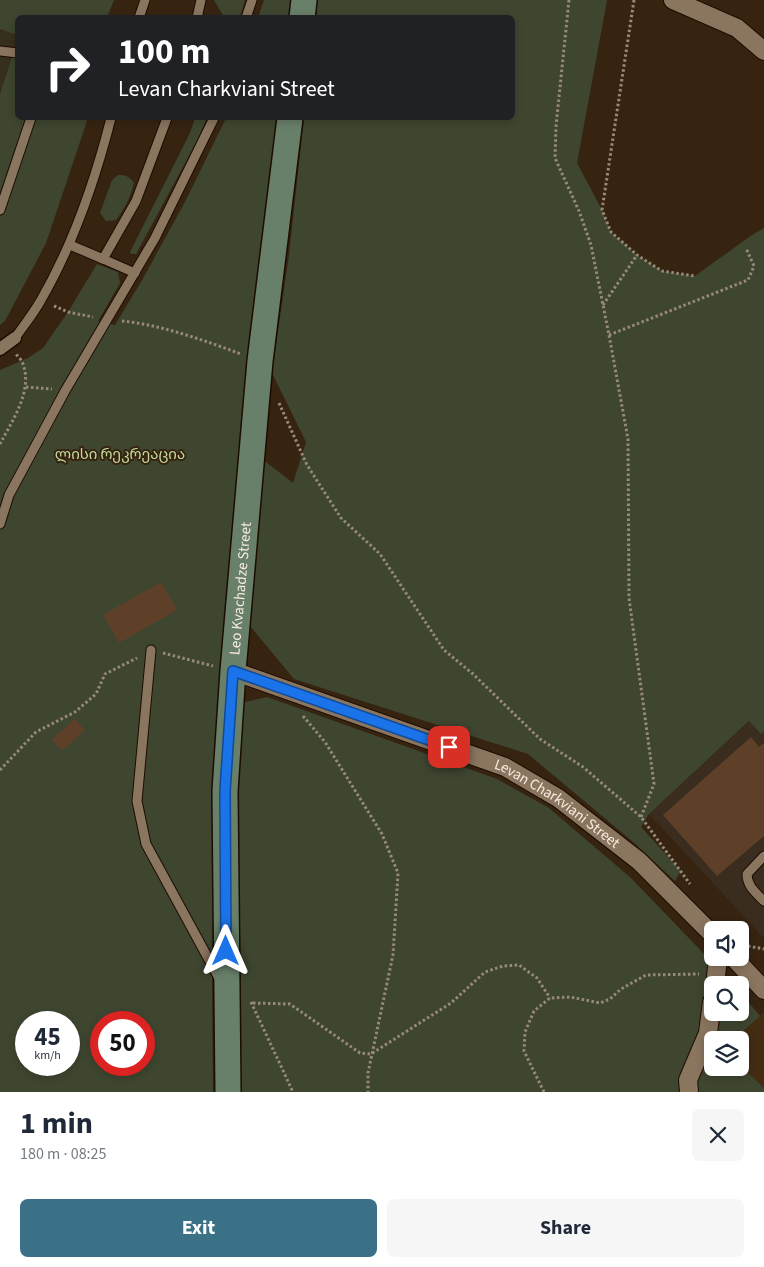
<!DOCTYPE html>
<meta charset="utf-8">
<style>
:root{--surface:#fff;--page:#f6f6f7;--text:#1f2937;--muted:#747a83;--accent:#3a7186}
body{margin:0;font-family:"Source Sans 3","Noto Sans Georgian",sans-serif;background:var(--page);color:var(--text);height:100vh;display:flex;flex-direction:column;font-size:19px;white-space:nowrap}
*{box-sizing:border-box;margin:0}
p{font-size:16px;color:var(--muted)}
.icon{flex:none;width:28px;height:28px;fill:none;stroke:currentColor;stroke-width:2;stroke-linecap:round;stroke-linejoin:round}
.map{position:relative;height:1092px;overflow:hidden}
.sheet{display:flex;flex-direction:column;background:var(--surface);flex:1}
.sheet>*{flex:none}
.hud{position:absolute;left:15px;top:15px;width:500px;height:105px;border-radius:8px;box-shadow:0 2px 8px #0003;background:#202124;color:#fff;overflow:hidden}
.fabs{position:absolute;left:704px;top:921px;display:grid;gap:10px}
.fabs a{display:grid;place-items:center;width:45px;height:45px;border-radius:8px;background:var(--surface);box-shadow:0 2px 8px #0003;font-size:25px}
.speed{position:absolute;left:15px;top:1011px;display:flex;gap:10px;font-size:25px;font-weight:700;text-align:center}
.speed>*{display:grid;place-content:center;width:65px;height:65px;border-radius:50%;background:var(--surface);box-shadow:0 2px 8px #0003;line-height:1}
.speed small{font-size:12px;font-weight:400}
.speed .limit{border:8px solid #d22;background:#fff;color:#111}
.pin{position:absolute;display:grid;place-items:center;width:42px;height:42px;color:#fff;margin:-21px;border-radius:10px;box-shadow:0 2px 8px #0006}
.me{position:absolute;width:55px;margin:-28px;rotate:0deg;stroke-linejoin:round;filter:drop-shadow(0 0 4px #0008)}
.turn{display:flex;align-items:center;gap:18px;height:105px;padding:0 20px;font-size:22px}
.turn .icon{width:65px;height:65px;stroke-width:2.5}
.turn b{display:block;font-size:35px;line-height:42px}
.round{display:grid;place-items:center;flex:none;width:52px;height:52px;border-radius:8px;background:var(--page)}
.summary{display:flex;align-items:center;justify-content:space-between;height:85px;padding:0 20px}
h1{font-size:30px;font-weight:700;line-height:38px}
.primary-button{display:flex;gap:10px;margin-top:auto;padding:10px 20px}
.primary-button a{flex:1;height:58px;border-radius:8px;background:var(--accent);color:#fff;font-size:20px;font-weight:700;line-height:58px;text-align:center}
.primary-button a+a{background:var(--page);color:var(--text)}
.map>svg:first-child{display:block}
.commercial{fill:#3a2d1f}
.built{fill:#442c13}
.education{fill:#362f1e}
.green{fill:#3e4630;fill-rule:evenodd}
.building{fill:#5e4029}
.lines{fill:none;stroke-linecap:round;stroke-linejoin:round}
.service-casing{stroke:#1d0c00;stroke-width:11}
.pedestrian-casing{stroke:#1d0c00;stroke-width:15}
.minor-casing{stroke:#1d0c00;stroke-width:20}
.secondary-casing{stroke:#1d0c00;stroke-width:28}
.path{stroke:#988979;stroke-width:3;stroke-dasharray:2.5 2.5;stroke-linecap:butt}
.service{stroke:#8a755f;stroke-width:9}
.pedestrian{stroke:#8a755f;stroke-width:12}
.minor{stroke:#8a755f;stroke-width:18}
.secondary{stroke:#687f6a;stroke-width:25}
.route-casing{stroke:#114b97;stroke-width:12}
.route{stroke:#1a73e8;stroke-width:9}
.labels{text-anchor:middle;stroke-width:4;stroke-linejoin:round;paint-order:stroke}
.park-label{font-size:15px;fill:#c2d99c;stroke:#362411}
.street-label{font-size:15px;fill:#f7eade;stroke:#362411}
</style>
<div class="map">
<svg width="764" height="1092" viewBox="0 0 764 1092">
<rect width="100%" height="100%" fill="#362411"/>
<polygon class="commercial" points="750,721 761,733 764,731 764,938 649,814"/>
<polygon class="built" points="764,1012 764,1088 740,1065 740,1040 733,1040"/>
<polygon class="education" points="0,0 18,18 17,41 0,94"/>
<g class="green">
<polygon points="0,0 114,0 107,17 18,18 17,35 0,29"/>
<polygon points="214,0 245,0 240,17 224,17"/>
<polygon points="264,0 295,0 293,17 258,18"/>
<polygon points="318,0 607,0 577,163 602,210 611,232 637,255 662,271 695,276 752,235 764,228 764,731 761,734 749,721 649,814 641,827 681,871 675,881 632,841 528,754 294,679 245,620 262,459 293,483 306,442 272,373 289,255 304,118 512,118 512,18 316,17"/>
<polygon points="17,41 18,118 87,118 87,121 46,243 5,321 0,325 0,94"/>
<polygon points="195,118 207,118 197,141 136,254 131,254 130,252 190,133"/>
<path d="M226,118H282L214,789L212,995L213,1092H0V370L28,358L43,348L68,312L97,264L118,272L120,283L98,321L115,325L141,282L185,202ZM26,1022H69V1065H26ZM101,1022H144V1065H101Z"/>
<path d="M118,175C126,175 129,176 134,183C130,198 125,208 116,220L106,221L100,213L112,180Z"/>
<polygon points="267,697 497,779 549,808 631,878 734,985 712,985 712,1012 740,1012 740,992 760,1016 733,1040 712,1040 712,1068 740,1068 740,1065 764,1088 764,1092 241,1092 235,792 241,703"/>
</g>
<g class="building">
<polygon points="161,582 177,610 119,643 103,615"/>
<polygon points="75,719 85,730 62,751 52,739"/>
<polygon points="751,737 759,747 764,743 764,836 717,876 663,815"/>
</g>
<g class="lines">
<defs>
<g id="service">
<polyline points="139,18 145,0"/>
<polyline points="197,18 201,0"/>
<polyline points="246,18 252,0"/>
<polyline points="0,51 18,53"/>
<polyline points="0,210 31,118"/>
<polyline points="70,245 103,259 136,201 167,118"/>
<polyline points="103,259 135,273"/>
<path d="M15,338C24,325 34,313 41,300C74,243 95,181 111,118"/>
<polyline points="0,524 9,495 65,391 155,238 214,118"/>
<polyline points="151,650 137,801 146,844 220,980"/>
<path d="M764,856L747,874C747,886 755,892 764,901"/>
</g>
<polyline id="pedestrian" points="0,349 15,338"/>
<g id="minor">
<polyline points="673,0 737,28 764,51"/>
<path id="s1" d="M233,671L505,767L558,798L639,861L712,934"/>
<polyline points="734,958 764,990"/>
<polyline points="715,985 718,958"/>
<polyline points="689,1092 688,1080 708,1033 712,1002"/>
</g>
<g id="secondary">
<polyline points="302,18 304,0"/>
<path id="s2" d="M228,1092L225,791L233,671L260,361L290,118"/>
</g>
</defs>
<use href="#service" class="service-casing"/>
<use href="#pedestrian" class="pedestrian-casing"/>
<use href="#minor" class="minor-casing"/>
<use href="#secondary" class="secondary-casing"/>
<g class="path">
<polyline points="569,0 556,126 555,158 579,211 591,245 609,335 628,439 629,598 654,784 641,817"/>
<polyline points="634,0 602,210 611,232 637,255 662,271 695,276"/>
<polyline points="603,305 637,255"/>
<polyline points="54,306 68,312 93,317"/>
<path d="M122,321C162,325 203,340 241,354"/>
<polyline points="609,335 748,280 754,266 746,248"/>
<polyline points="26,387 52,389"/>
<polyline points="279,403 307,465 341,518 380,554 444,650 473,674 540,739 583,767 641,817 690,884"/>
<path d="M0,444C12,421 33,391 23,364C22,360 18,357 16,354"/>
<polyline points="163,653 213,666"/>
<polyline points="303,716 325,742 382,834 398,873 393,955 368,1073 368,1092"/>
<polyline points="0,770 36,732 75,712 96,694 105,674 137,658"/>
<polyline points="748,946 764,949"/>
<polyline points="251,1002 293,1092"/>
<polyline points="253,1003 290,1004 360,1053 371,1054 451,1003 485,972 503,966 519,965 537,978 550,998"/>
<polyline points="544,1092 524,1051 525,1032 534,1011 550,998 570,997 600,1003 610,999 621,989 646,975 699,974"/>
</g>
<use href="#service" class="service"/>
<use href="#pedestrian" class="pedestrian"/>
<use href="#minor" class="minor"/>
<use href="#secondary" class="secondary"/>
</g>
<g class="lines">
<defs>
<polyline id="route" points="226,951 225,791 233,671 449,747"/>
</defs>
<use href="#route" class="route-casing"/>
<use href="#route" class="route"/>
</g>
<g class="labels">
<g class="park-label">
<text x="120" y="459">ლისი რეკრეაცია</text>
</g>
<g class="street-label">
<text dy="5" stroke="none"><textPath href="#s2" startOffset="504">Leo Kvachadze Street</textPath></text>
<text dy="5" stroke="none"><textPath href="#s1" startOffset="352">Levan Charkviani Street</textPath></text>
</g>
</g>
</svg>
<div class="fabs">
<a><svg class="icon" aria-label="sound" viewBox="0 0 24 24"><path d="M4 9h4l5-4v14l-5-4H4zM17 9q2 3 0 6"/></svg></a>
<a><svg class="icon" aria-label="search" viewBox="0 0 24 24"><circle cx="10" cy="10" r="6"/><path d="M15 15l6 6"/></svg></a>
<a><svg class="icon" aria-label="layers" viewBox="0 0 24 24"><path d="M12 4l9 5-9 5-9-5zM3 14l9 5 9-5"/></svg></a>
</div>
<div class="speed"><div>45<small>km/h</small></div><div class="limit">50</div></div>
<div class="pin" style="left:449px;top:747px;background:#d93025"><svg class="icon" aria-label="arrive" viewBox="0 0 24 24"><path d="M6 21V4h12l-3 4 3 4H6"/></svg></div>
<svg class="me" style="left:226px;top:951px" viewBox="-20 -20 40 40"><path d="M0-17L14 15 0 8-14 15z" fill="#1a73e8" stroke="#fff" stroke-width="4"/></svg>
<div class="hud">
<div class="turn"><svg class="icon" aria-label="right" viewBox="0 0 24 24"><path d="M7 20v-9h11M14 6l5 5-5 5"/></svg><div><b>100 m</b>Levan Charkviani Street</div></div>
</div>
</div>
<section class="sheet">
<div class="summary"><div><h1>1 min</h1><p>180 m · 08:25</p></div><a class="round"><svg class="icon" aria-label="close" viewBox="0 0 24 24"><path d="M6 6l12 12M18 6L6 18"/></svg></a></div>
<div class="primary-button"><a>Exit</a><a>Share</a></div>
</section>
